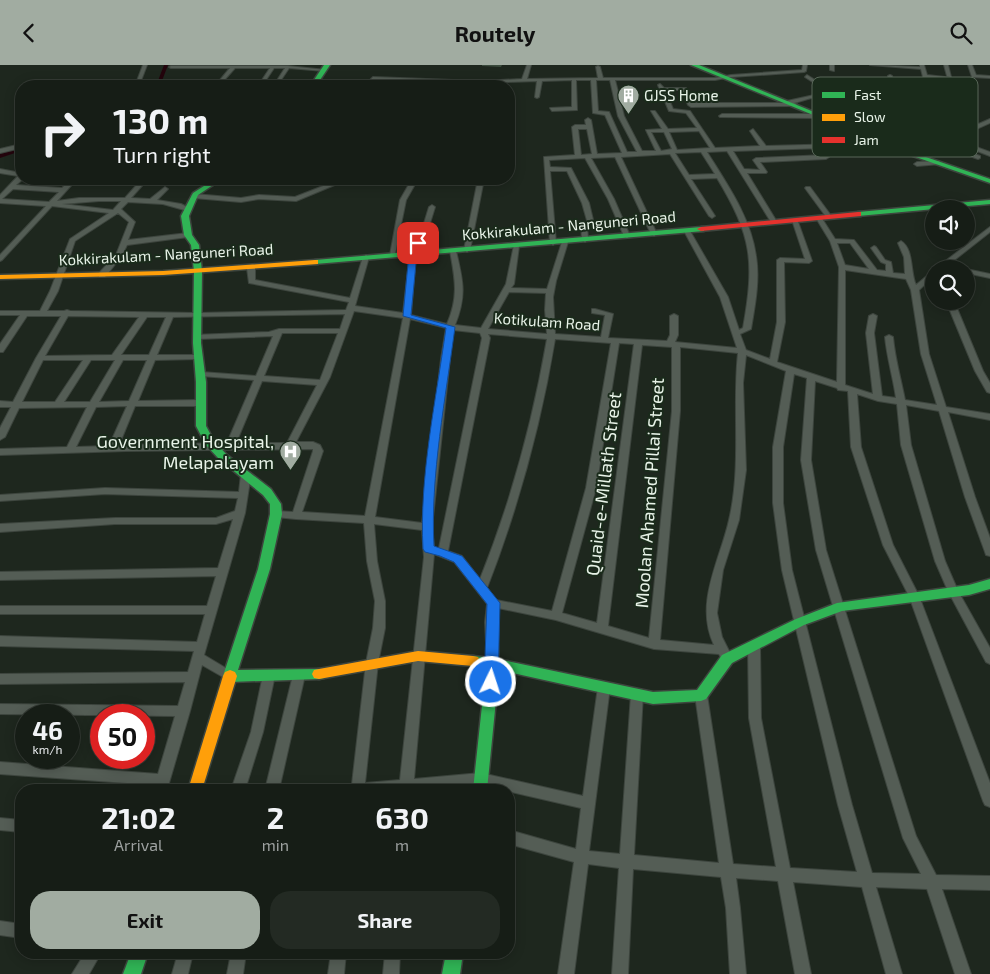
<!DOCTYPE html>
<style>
:root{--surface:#161d16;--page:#232a23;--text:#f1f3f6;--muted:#9ea2a1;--line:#353b35;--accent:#a1aca1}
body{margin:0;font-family:"Exo 2",sans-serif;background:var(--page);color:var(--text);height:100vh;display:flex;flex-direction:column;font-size:19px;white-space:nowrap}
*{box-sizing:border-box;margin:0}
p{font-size:16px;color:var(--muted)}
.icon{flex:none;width:28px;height:28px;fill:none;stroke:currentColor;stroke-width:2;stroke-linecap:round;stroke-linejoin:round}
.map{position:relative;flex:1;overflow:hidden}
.drawer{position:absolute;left:15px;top:719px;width:500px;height:175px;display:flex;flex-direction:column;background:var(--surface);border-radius:20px;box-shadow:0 2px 12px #0003,0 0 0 1px var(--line)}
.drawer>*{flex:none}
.guide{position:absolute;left:15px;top:15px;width:500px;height:105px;border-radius:20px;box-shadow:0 2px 12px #0003,0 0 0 1px var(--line);background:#161d16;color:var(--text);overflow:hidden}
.buttons{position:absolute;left:925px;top:135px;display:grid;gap:10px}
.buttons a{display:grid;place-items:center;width:50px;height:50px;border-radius:50%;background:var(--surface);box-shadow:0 2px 12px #0003,0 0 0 1px var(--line);font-size:25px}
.speed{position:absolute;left:15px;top:639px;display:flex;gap:10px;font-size:25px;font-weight:700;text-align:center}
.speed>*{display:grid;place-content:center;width:65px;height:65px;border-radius:50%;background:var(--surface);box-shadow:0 2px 12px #0003,0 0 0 1px var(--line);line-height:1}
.speed small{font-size:12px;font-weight:400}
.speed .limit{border:8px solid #d22;background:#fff;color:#111}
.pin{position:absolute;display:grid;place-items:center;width:42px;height:42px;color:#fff;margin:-21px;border-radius:10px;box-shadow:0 2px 8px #0006}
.me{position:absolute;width:55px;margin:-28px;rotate:4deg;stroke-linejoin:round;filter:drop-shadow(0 0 4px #0008)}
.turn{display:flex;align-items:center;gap:18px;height:105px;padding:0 15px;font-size:22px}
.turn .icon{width:65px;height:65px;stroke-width:2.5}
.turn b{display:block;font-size:35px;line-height:42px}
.eta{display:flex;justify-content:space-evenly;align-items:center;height:85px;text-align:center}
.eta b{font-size:30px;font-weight:700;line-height:35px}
.button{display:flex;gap:10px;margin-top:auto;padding:10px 15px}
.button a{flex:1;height:58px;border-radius:20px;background:var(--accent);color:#111;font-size:20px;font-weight:700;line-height:58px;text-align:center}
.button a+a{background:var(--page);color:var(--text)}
header{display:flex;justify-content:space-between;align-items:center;height:65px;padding:0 15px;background:var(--accent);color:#111;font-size:22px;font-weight:700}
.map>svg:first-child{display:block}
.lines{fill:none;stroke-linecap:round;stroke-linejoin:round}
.canal{fill:#23040c;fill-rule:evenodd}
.street-casing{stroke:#3d453e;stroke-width:2}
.fast-casing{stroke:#3d453e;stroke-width:3}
.slow-casing{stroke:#3d453e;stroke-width:3}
.jam-casing{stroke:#3d453e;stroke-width:3}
.street{fill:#545d55;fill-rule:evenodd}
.fast{fill:#30b455;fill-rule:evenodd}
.slow{fill:#ff9f0a;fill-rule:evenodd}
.jam{fill:#e5322d;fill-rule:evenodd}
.wall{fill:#3b4b3d}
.route{fill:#1a73e8;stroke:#114b97}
.labels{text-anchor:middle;stroke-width:4;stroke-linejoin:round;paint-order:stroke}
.far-poi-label{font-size:15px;fill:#e8f3e8;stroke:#1a2b1b;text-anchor:start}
.far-street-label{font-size:15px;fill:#e8f3e8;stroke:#1a2b1b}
.poi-label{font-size:18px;fill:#e8f3e8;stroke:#1a2b1b;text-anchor:end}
.street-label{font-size:18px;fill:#e8f3e8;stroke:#1a2b1b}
.key{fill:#1a2b1b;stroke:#586758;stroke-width:1}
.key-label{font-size:14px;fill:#e8f3e8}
</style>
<header><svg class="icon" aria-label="back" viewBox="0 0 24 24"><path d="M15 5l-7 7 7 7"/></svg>Routely<svg class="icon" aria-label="search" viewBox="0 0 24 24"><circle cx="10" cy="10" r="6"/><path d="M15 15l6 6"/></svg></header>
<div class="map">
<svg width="990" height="909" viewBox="0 0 990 909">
<rect width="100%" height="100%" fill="#1e271e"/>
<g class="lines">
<g class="canal">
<polygon points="164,0 168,0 160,21 156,21"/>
<polygon points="21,82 21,86 0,93 0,89"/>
</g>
<defs>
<g id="street">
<polygon points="143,0 147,0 139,21 135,21"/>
<path d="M527,0H531L527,14L598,13L596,2L598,1L600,2L603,13H715L731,10L802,5L803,0H807L806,6L804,7L731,12L715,15H615L624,51L642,86H656L646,65L662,64L651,46H655L668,64L697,63L686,48L669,46L658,20L660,19L664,23H686L693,38H787V36L828,27L805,12L807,10L834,27L875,36L883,37L893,35L888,11L890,10L892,11L899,36C878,49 854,30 833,29C820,29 807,35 794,38L797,39L794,41L691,42L688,40L682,25H665L673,44L690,46L715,83L760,81L750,66L753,64L766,81L881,78L972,41L974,44L924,64L949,72L990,54V58L954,74L990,87V91L964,81L960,84L980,91V93L978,94L953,85V83L959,80L919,66L889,78L890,79L887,81L733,86L744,104L760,105L753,95L756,93L826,90L829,92L826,94L760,97L767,107L766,108H747L777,157L774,159L771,157L727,86L707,87C727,119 751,153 756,191C760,215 755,240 751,264L740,269L746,285L770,294L777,257V195L780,193L805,194L792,155L797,154L812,196L809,198L784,197L785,257L777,297L837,317L839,202L830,176L816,153L821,152L835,174L854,175L877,205L886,206V199L881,197L871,183L874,181L876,182L885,195L891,197L893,208L905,209L904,192L898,178L901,176C914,184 910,207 916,220L934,205V211L919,225L929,289L946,342L990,349V355L948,347L975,432L990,473V491L986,490L985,487L965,432L939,346L906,340L911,380L945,496L958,526L990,583V599L986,597L948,526L935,496L901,380L897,339L878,336L857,329L861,382L893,480L919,531L990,718V742L985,740L983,736L909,531L883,480L851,382L848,326L838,325L837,323L815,316L811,395L826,485L916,771L936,810L990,811V825L942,824L971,909H955L927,824L876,822L902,909H886L862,822L793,817L811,909H795L778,816L736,813L740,843L746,909H730L726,843L721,812L633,804L628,909H612L619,803L588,799L574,909H558L574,797L509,779V765L576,784L581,743L481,720L421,725H341L343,721L352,719L366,598L373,563L375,536L367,496L364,458L296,454L276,452L271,449L276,446L293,447L313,386V384L126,386L0,390V384L67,382L87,342L19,343L5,372L0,375V363L11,342H0V336L13,337L36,293L61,251H27L3,287H0V279L20,250H0V246H40L50,226L70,174L109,148L52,141L2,195L0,196V190L46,141L0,138V130L18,111L0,108V104L21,108V114H23L16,120L62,123L67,118L43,114H77L57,136L79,133H125L142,114H148L131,133L150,134L165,122L168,124L157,135L181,139L191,144L188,146L163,139L128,137L121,144L135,157L128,175L188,168L191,170L188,172L127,180L121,192L105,212H99V208L116,190L129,157L118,148L75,176L58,226L47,246H64L67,245L70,246L197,248L346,245L349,237L249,218L247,203L251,201L255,203V215L350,233L363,192L366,190L369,192L355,241L403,248L410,188L421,168L429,142L432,140L435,142L427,168L416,188L411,250L447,259C459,231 455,214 450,186L453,184L456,186C463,216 467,230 455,260L481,263L506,219L514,180L519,181L514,219L511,223L547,224L562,177L565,175L568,177L556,216L553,232L555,269L601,272L605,250L592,248V244H595L613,249L608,273L667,276L670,270V251L674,249L678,251V270L675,277L737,283L720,232L684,166L687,164L690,166L728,232L739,265L743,263C755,196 752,171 717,113L691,114L715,151L712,153L709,151L670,89L621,92L657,169L654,171L651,169L615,92L591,93L614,134L630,171L627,173L624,171L608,134L585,93L549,95L550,102L571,103L589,138L594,159L591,161L588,159L582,138L567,106H550L556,178L553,180L550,178L544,92L575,90L572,62L575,60H586L585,55L588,53L591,55L597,89L622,88L605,50L593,48L591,15H576L577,45L552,46L550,43L572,42V15L542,16L539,32L537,33L535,32L537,16L480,18L374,14L368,20L276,17L285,3H274L262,21H258L270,3H235L219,21H215L230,3H171L169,2L171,1H288L326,5L324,6L289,3L281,15L367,18L373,12L480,16L522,14ZM596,15H610L618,51L637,87H627L609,47L598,46ZM578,64H587L592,89L581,90ZM699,66L710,83L677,85L669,67ZM651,67H664L672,84L661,86ZM701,87L715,109L689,110L675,88ZM13,124L59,127L49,137L2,134ZM99,136H121L113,145L62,139ZM837,178H850L869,204L845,200ZM845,205L906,214L911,225L921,289L937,340L905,335C901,314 895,294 893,272L889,270L885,272C887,293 893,312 896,333L882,331L874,268L877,251L873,249L869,251L866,268L873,329L845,320ZM509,227L546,228L545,245L547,269L488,264ZM354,246L403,253L365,451L302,447L323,386L320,380L313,377H296L330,312ZM345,249L340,264H279L269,267L194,270V274H197L273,271L256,311L201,307L197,309L201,311L254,315L227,378L119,380L135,341H200L204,338L200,335L138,336L155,295L199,294L203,292L199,290H157L173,252ZM68,251L139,252L112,290L45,291ZM147,252H166L149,290H121ZM410,254L446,263L441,294L422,458L375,452ZM453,265L480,268L482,273L439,483H434L432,462ZM282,268H338L320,315L264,311ZM488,269L547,274C533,355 511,437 480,514L462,491L448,486L490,273ZM555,274L611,278L586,423L552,546L496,535L487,523C518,443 541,359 555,274ZM619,278L634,279L597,558L562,548L596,423ZM642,280L672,282V346L649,573L608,561ZM680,282L738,288C732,343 742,400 729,455C720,496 694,538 714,580L660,575L680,346ZM746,290L786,306L773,382V438L782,505L838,740L857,807L790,803L761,653L760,580L758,577L754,575L750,577L748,580L749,653L776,802L733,799L707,630L705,626L701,625L697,626L695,630L719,798L634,790L643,629L641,625L637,624L633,625L631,629L620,789L589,786L610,622L608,618L604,617L600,618L598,622L583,731L481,708L414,714L434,489L454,497L487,539L485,557L487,598L489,601L493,603L497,601L499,598L497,557L498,543L556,555L654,584L719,589L723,597L727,599L731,597L733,594L722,572L717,548L723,505L739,455L746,405L743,318ZM43,295H83L55,337H22ZM91,295H115L90,337H64ZM123,295H147L129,336L99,337ZM794,309L807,313L801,395L816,485L903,773L921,809L872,808L852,740L792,505L783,438V382ZM262,316L317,320L287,378H236ZM127,341L109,381L76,382L96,342ZM374,459L422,465L424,492L400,715L365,718L378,598L385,563V536L377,496Z"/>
<polygon points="830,0 834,0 834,6 830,5"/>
<polygon points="870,0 920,2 920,0 924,0 927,10 945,12 947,31 943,37 868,71 864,71 864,69 939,35 943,31 941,14 923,12 921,4"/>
<polygon points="944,0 948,0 951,12 947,11"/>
<polygon points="968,0 972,0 976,10 990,11 990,13 972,12"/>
<polygon points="722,49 823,49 826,51 823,53 720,52 719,51"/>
<polygon points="21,79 21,83 0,88 0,84"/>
<polygon points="938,96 940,97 940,99 917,101 914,99 917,97"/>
<polygon points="265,114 296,114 291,118 268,116"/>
<polygon points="341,114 349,114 296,136 259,134 241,137 194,133 191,131 194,129 241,133 259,130 295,132"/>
<polygon points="412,114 418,114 406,135 395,189 390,190 400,135"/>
<polygon points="478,114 484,114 470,185 467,187 464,185"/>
<polygon points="806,122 810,122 832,152 831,153 827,153 805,123"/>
<polygon points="584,157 587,159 588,175 585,177 582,175 581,159"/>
<polygon points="990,162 990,167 943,204 935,204"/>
<polygon points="966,204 990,209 990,213 966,208"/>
<polygon points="946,236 954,236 983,306 990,318 990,328 987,327 975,306"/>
<polygon points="246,406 251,409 245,448 204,590 234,608 236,611 234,614 230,616 202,600 190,646 167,725 153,725 155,720 0,709 0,697 158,709 175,651 0,649 0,639 178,641 185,617 0,619 0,609 188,607 194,586 0,581 0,571 197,577 205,549 0,549 0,541 207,541 216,511 0,515 0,507 218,503 233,454 216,459 115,459 0,467 0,459 115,453 216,453 235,446 238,433 105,429 0,436 0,430 105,423 239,427 241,409"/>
<polygon points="269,605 273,607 275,610 263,667 245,725 231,725 251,667 263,610 265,607"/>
<polygon points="299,605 303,607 305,610 279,725 265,725 293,610 295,607"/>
<polygon points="0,753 21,755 21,767 0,765"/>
<polygon points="0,856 21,859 21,873 0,870"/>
<polygon points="85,888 101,888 89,909 72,909"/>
<polygon points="178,888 193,888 188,909 172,909"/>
<polygon points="231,888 246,888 243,909 227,909"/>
<polygon points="331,888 346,888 344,909 328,909"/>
<polygon points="385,888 400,888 399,909 383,909"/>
</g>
<g id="fast">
<polygon points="324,0 330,0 316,21 310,21"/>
<polygon points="691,0 699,0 917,89 990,114 990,118 913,91"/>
<polygon points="215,114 222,114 198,130 189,151 192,170 199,180 202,206 201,278 206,317 206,361 214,376 227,390 271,424 281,439 282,449 270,504 238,605 319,604 324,605 326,609 324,613 319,614 230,617 225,615 223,611 258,504 270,449 270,439 263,430 219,394 206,380 196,361 196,317 193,278 194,206 191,180 184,170 181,151 193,128"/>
<polygon points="990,135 990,139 858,151 854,149 858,147"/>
<polygon points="701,162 704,162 704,166 315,199 311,197 315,195"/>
<polygon points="990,514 990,524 969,530 842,546 804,560 732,598 706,634 701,636 653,639 499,605 487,725 473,725 486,603 468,600 466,596 468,592 473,591 493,593 653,627 697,625 722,590 796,554 837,538 969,520"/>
<polygon points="131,888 148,888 141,909 123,909"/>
<polygon points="446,888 463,888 460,909 442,909"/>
</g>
<g id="slow">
<polygon points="315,195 318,195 318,199 163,210 0,214 0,210 163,206"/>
<polygon points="418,586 473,591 478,592 480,596 478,600 473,601 418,596 319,614 314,613 312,609 314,605 319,604"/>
<polygon points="230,605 235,607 237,611 202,725 188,725 223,611 225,607"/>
</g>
<polygon id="jam" points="858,147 861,147 861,151 701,166 697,164 701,162"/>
</defs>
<use href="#street" class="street-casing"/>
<use href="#fast" class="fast-casing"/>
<use href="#slow" class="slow-casing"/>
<use href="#jam" class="jam-casing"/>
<use href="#street" class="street"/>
<use href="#fast" class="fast"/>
<use href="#slow" class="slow"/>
<use href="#jam" class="jam"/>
</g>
<polygon class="wall" points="482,0 502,0 501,2 482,1"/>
<path class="route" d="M416,176L422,178L417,188L411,250L455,262C446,331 430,412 434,481L462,491L500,538L498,617L496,621H486L484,617L487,539L454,497L440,491L425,487L423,484C419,412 436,336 446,263L403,251L409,188Z"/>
<defs>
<symbol id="building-pin" viewBox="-11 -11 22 30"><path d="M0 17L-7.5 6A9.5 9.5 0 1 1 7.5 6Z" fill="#a1aca1" stroke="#1a2b1b"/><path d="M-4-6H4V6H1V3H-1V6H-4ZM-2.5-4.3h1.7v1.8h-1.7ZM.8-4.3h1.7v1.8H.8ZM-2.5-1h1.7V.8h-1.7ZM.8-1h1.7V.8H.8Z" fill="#fff"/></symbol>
<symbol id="hospital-pin" viewBox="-11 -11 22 30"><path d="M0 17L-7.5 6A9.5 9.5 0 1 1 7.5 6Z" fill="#a1aca1" stroke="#1a2b1b"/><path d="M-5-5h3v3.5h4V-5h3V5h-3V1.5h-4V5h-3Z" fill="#fff"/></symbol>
</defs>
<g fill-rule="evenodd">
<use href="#building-pin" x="616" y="18" width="25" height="34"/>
<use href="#hospital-pin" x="278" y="374" width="25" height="34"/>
</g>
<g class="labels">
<g class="far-poi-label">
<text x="644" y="36">GJSS Home</text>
</g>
<g class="far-street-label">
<text transform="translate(569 161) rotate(-5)" y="5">Kokkirakulam - Nanguneri Road</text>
<text transform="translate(166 190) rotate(-3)" y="5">Kokkirakulam - Nanguneri Road</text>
<text transform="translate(547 257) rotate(4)" y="5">Kotikulam Road</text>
</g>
<g class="poi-label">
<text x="274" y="383">Government Hospital,<tspan x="274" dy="21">Melapalayam</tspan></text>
</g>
<g class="street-label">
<text transform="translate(604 419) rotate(-83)" y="6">Quaid-e-Millath Street</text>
<text transform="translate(650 428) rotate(-86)" y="6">Moolan Ahamed Pillai Street</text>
</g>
</g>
<rect x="812" y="12" width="166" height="80" rx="8" class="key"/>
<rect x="822" y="27" width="23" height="6" fill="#30b455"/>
<rect x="822" y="49" width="23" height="7" fill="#ff9f0a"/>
<rect x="822" y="72" width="23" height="6" fill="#e5322d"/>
<g class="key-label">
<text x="854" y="35">Fast</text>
<text x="854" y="57">Slow</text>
<text x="854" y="80">Jam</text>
</g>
</svg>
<div class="buttons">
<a><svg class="icon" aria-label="sound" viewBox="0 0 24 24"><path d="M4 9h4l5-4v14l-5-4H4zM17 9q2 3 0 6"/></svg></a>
<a><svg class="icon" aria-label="search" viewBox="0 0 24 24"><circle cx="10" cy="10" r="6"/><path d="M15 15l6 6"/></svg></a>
</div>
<div class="speed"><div>46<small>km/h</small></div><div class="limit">50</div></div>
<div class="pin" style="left:418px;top:178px;background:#d93025"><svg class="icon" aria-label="arrive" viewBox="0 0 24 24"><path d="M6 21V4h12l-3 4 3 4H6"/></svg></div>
<svg class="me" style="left:491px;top:617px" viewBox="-20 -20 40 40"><circle r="17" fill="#1a73e8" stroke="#fff" stroke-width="3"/><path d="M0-11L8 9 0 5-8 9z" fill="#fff"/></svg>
<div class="guide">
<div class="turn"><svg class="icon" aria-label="right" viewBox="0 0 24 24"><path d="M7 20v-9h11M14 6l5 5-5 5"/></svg><div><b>130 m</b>Turn right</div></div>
</div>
<section class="drawer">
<div class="eta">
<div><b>21:02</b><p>Arrival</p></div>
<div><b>2</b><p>min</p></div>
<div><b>630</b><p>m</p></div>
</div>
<div class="button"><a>Exit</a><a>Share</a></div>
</section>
</div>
